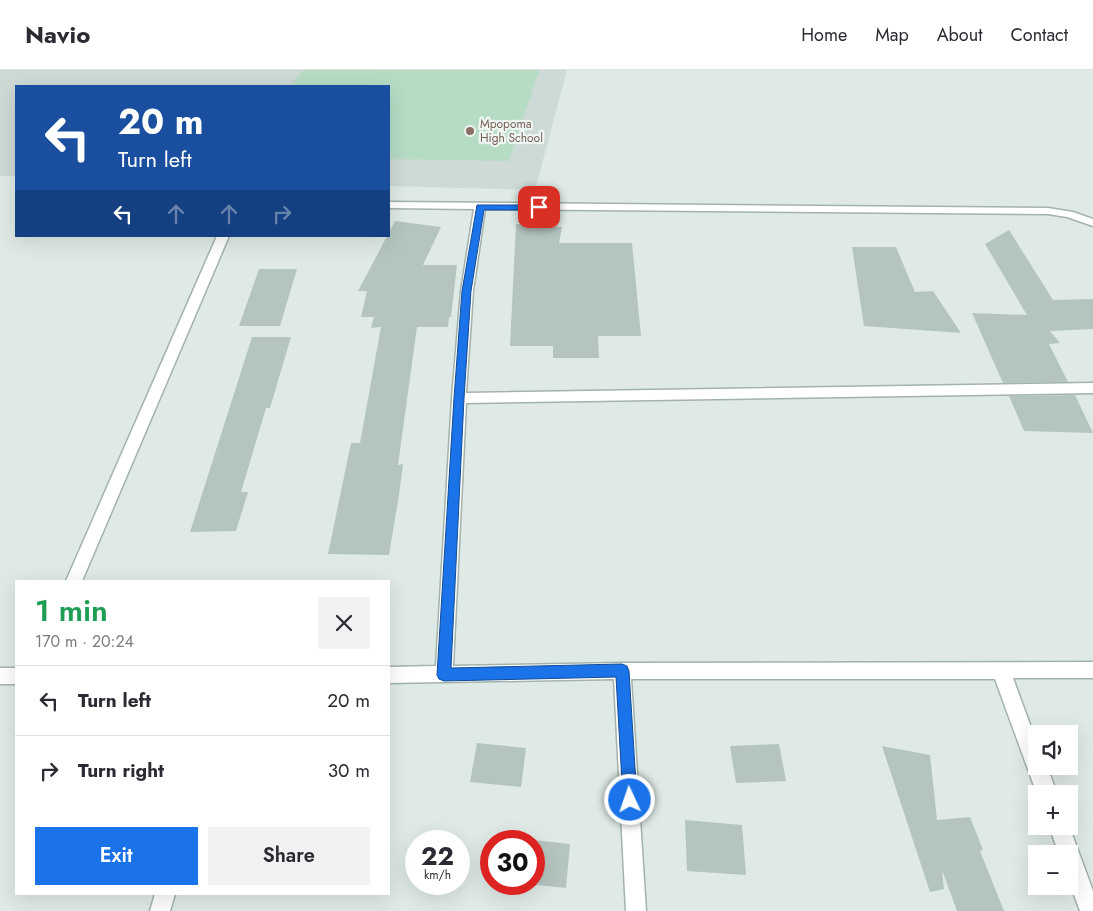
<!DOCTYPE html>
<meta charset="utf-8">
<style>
:root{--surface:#fff;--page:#f2f2f3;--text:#2b2b33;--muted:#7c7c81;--line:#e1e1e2;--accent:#1a73e8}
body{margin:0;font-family:Jost,sans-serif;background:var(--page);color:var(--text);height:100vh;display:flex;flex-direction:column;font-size:19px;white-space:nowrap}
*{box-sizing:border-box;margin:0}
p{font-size:16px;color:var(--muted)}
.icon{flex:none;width:28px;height:28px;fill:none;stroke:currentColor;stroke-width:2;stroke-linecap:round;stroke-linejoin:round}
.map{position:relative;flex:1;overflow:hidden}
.details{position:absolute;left:15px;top:510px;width:375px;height:315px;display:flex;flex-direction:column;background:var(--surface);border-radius:0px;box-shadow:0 5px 20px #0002}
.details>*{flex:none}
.banner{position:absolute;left:15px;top:15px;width:375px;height:152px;border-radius:0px;box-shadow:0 5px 20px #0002;background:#1a4fa0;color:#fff;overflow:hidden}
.tools{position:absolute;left:1028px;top:655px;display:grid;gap:10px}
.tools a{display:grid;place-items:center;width:50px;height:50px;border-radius:0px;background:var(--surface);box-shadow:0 5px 20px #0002;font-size:25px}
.speed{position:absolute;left:405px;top:760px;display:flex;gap:10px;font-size:25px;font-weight:700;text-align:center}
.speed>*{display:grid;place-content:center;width:65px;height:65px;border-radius:50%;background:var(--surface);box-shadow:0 5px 20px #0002;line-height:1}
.speed small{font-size:12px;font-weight:400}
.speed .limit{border:8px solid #d22;background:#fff;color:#111}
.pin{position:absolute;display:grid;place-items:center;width:42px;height:42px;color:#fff;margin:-21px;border-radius:10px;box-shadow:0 2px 8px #0006}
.me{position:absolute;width:55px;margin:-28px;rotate:357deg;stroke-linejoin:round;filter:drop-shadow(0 0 4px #0008)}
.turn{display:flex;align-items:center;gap:18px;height:105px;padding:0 20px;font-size:22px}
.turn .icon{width:65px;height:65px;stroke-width:2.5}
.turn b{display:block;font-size:35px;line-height:42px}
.lanes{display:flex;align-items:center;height:48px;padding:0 20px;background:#0003;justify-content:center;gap:25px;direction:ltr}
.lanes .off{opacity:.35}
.round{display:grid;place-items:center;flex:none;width:52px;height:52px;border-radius:0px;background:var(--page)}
.summary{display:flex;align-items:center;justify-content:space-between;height:85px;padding:0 20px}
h1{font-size:30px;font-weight:600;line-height:38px;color:#1e9e55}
.button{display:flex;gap:10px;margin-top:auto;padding:10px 20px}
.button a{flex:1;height:58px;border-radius:0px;background:var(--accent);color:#fff;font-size:20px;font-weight:600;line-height:58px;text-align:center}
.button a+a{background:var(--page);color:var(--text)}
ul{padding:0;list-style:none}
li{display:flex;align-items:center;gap:15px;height:70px;padding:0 20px;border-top:1px solid var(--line)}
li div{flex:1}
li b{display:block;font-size:19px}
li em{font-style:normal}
header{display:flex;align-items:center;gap:30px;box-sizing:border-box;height:70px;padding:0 25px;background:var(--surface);border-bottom:1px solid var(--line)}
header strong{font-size:24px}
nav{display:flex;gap:28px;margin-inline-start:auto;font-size:18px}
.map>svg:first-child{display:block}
.built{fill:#cddad5}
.green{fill:#b7dcc4}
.building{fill:#b4c5bf}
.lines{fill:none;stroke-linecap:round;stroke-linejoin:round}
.minor-casing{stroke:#a2b2ad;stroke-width:3}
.minor{fill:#fff;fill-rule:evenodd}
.route{fill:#1a73e8;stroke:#114b97}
.education-dot{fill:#8d6e63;stroke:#eff7f4;stroke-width:2}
.labels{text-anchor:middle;stroke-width:4.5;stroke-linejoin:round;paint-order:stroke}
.far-education-label{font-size:12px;fill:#785e54;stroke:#eff7f4;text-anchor:start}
</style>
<header>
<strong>Navio</strong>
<nav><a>Home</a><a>Map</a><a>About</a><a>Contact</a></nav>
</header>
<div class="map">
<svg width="1093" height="841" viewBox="0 0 1093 841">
<rect width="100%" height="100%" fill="#dfeae6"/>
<polygon class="built" points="0,0 567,0 535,120 389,116 389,16 16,16 16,106 0,106"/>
<polygon class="green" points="303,0 539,0 509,91 389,89 389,16 291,16"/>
<g class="building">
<polygon points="395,151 441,157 423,195 457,195 451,247 449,247 448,257 417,257 398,395 403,394 399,425 389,485 328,484 351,373 360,373 381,257 371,258 374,247 361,247 367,221 358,221"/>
<polygon points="516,154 562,157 559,173 632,173 641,266 598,266 599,288 553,288 553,276 510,276"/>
<polygon points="1009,160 1053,230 1093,229 1093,259 1050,261 1060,273 1049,274 1068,312 1003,313 972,243 1027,245 985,174"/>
<polygon points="852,177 896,177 915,222 933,221 961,263 864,256"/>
<polygon points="259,199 297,199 280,256 239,256"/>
<polygon points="252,267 291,267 270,338 266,338 241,422 248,422 236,461 190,462"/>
<polygon points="1075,325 1093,363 1024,361 1009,326"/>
<polygon points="477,673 526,678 521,717 470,712"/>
<polygon points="779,674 786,711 736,713 730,676"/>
<polygon points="882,676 930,685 937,750 970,747 983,780 980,781 1004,841 957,841 942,800 944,819 930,822"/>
<polygon points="685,750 742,755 746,805 687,801"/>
<polygon points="516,768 570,774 566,818 526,814 534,814 534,771 516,771"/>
</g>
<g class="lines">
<defs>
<g id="minor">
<polygon points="389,132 1048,138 1073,142 1093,149 1093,156 1067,147 1048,144 485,139 473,221 466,323 1093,313 1093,323 466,333 453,596 622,593 1093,592 1093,608 1013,608 1036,671 1036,696 1047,696 1057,724 1037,724 995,609 631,609 646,841 626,841 614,609 389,613 389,597 436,596 452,328 461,221 474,139 389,138"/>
<polygon points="217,166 229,166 82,511 66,511"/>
<rect x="0" y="598" width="16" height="16"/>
<polygon points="1049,756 1069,756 1093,821 1093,841 1080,841 1069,811 1069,784 1059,784"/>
<polygon points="155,824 175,824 170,841 150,841"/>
</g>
</defs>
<use href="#minor" class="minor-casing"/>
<use href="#minor" class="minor"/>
</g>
<polygon class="route" points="477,135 539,135 543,137 539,140 484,140 471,221 464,328 451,598 622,594 627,596 629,601 637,730 635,735 630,737 625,735 623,730 616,607 444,611 439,609 437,605 454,328 462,221"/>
<circle class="education-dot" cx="470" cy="61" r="5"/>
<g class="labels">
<g class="far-education-label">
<text x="480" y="58">Mpopoma<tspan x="480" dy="14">High School</tspan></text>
</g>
</g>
</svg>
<div class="tools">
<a><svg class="icon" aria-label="sound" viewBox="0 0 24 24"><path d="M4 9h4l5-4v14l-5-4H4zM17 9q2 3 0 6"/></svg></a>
<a>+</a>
<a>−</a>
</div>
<div class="speed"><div>22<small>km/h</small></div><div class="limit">30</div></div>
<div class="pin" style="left:539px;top:137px;background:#d93025"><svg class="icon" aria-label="arrive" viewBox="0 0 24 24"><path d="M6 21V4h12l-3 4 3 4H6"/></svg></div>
<svg class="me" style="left:630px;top:730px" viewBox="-20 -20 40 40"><circle r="17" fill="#1a73e8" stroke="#fff" stroke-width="3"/><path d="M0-11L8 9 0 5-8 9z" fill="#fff"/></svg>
<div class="banner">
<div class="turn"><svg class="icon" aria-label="left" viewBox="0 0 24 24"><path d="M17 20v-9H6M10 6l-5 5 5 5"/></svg><div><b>20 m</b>Turn left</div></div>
<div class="lanes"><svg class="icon" aria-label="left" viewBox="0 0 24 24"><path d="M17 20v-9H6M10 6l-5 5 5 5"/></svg><svg class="icon off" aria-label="ahead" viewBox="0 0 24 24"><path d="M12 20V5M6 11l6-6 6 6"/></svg><svg class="icon off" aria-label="ahead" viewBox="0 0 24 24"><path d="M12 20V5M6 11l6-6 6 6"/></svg><svg class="icon off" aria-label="right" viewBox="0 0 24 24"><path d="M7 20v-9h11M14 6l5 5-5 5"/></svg></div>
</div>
<section class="details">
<div class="summary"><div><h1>1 min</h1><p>170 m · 20:24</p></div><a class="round"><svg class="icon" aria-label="close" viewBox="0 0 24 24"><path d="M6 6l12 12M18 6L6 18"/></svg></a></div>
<ul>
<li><svg class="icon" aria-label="left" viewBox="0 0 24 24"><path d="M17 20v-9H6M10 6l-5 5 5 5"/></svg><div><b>Turn left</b></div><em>20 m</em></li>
<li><svg class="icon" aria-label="right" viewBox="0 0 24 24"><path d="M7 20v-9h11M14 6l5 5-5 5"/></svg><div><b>Turn right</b></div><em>30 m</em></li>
</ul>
<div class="button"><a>Exit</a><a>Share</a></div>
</section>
</div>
